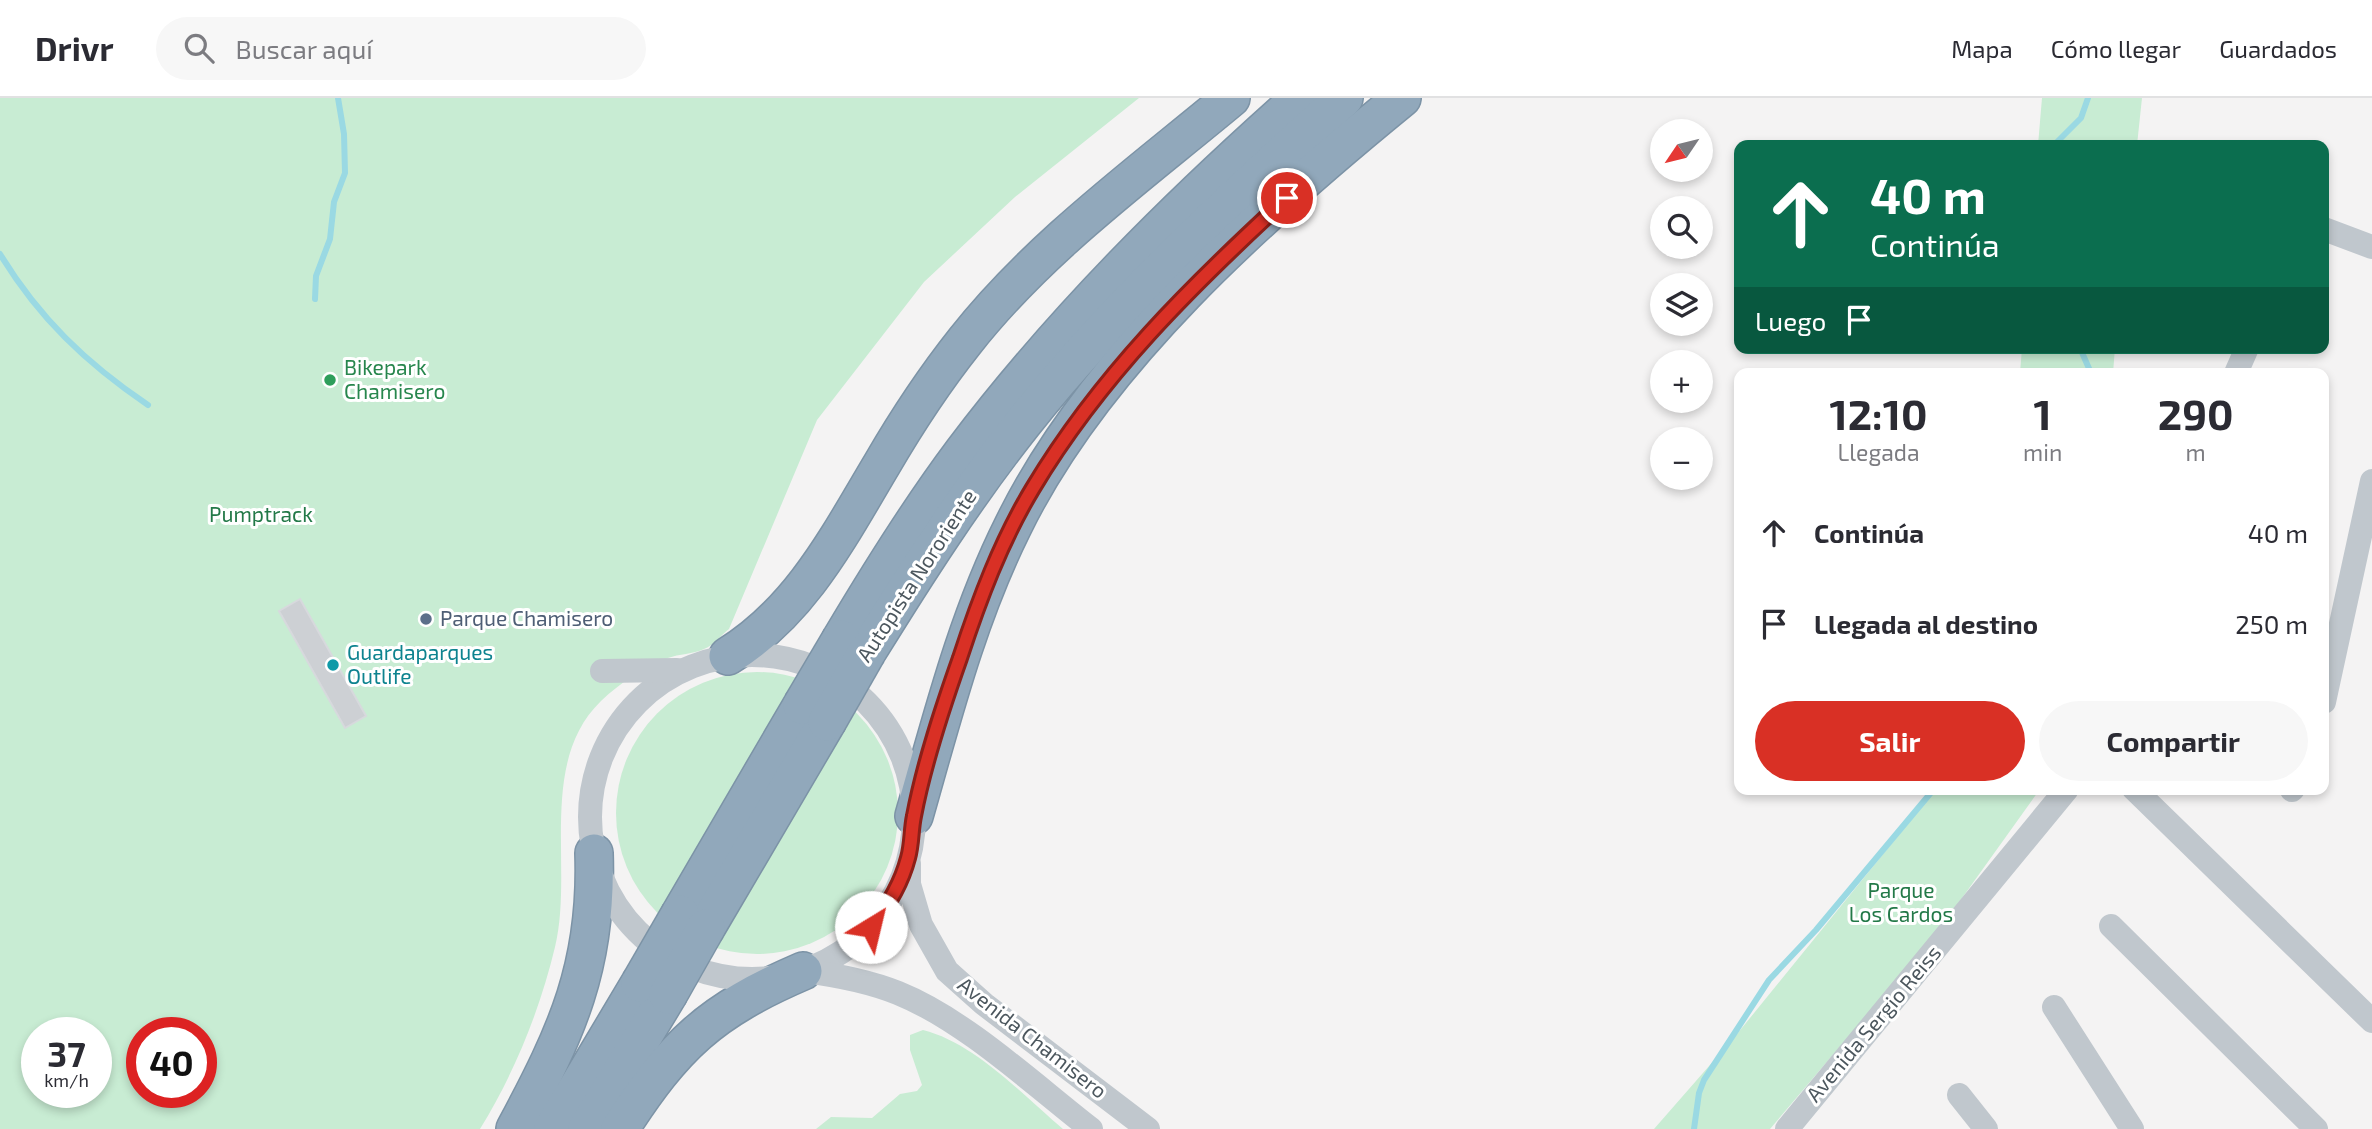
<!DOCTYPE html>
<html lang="es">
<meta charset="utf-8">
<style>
:root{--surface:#fff;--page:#f7f7f7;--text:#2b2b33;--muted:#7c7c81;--line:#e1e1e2;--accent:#d93025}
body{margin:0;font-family:"Exo 2",sans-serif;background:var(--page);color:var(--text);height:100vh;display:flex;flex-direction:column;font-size:26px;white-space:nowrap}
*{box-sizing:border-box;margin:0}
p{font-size:23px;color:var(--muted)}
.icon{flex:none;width:38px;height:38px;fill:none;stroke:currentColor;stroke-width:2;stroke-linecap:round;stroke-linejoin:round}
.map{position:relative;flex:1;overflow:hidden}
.side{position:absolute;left:1734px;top:270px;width:595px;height:427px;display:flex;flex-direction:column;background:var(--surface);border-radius:14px;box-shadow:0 4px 10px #0003}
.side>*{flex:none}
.hud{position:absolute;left:1734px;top:42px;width:595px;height:214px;border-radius:14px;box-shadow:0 4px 10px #0003;background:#0b6e4f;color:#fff;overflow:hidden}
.needle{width:46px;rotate:235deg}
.tools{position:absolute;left:1650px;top:21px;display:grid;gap:14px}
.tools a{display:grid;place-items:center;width:63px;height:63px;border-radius:50%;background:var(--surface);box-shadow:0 4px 10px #0003;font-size:35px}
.speed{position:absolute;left:21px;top:919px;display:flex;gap:14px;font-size:35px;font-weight:700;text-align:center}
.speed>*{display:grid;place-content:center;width:91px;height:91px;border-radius:50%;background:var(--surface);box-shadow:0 4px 10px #0003;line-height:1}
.speed small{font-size:18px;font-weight:400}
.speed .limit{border:10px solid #d22;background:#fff;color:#111}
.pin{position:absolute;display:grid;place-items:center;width:60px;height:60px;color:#fff;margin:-30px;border:4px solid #fff;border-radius:50%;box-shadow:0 2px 7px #0007}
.me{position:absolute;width:77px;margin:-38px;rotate:36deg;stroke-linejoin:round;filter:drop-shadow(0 0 5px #0008)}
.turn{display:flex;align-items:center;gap:24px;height:147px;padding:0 21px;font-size:32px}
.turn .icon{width:91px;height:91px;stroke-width:2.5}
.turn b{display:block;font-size:49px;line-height:60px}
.then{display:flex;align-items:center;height:66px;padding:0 21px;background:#0003;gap:14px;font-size:26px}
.eta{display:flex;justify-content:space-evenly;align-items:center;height:119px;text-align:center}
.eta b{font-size:42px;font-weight:700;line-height:49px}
.button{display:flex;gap:14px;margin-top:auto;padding:14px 21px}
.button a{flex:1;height:80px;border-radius:42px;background:var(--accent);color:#fff;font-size:28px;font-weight:700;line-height:80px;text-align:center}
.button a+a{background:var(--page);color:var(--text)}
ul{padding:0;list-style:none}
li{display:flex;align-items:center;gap:21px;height:91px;padding:0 21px}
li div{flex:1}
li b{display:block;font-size:26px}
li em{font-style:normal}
header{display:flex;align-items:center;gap:42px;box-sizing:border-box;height:98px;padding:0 35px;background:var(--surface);border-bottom:2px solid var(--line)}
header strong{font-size:33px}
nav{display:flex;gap:38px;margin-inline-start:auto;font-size:24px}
.search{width:490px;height:63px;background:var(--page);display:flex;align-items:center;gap:18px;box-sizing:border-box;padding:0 24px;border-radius:38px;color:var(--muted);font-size:26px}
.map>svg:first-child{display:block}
.green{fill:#c8ecd3;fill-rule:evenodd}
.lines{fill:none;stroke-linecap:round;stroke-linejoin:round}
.stream{stroke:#9ad9e3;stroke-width:6}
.building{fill:#cdd0d4;stroke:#d7d9dd;stroke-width:2}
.highway-casing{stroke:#7c93a6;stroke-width:40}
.minor{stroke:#c0c7cd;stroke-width:24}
.highway{stroke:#91a8bb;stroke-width:37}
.highway-bridge-casing{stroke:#7c93a6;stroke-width:40;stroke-linecap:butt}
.highway-bridge{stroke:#91a8bb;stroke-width:37}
.route-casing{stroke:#8d1f18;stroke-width:18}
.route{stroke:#d93025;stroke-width:12}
.leisure-dot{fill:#2e9e5b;stroke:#fff;stroke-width:2.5}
.service-dot{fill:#5c6f8a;stroke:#fff;stroke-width:2.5}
.culture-dot{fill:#0f9aa8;stroke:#fff;stroke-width:2.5}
.labels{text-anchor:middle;stroke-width:6;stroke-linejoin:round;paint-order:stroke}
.leisure-label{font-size:21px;fill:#27864d;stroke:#fff;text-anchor:start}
.park-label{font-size:21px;fill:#237948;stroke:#fff}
.street-label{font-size:21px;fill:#4c575e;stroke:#fff}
.service-label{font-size:21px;fill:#4e5e75;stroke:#fff;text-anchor:start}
.culture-label{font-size:21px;fill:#0d838f;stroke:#fff;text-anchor:start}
</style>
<header>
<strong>Drivr</strong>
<div class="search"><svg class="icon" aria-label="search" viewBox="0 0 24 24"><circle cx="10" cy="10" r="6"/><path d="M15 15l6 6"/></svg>Buscar aquí</div>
<nav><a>Mapa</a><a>Cómo llegar</a><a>Guardados</a></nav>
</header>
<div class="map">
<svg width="2372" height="1031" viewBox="0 0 2372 1031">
<rect width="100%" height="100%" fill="#f4f3f3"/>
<g class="green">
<path d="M0,0H1139L1015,99L924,184L817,322L729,531C721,537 713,548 704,551C693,556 679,556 668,560C644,569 620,585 601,603C537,665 574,771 555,849C540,912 514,976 480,1031H0ZM37,934H96V994H37ZM142,934H201V994H142Z"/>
<polygon points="2042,0 2142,0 2137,47 2038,47"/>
<polygon points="2022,250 2115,250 2113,275 2020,275"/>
<circle cx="757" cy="715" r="141"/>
<polygon points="1936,691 2040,691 1942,828 1770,1031 1654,1031 1737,936"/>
<path d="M923,932C975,945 1024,998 1063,1031H816L831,1019L872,1020L900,996L917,993L922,987L910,952V937Z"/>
</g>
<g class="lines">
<g class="stream">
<polyline points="2058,47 2056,45 2081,20 2088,0"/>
<path d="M0,156C39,220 86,265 148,307"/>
<polyline points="315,201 316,178 330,141 334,104 345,75 344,36 338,0"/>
<polyline points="2080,250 2091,275"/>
<polyline points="1694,1031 1699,995 1704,982 1769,882 1816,832 1934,691"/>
</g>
</g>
<polygon class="building" points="300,501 366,618 345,630 279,513"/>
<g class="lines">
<defs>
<g id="highway">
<path d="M841,541C879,477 918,414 963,354C1062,223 1178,108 1300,0"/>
<path d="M867,554C916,475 965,398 1023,325C1118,206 1231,102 1344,0"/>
<path d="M728,558C801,513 839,438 882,366C907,323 934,282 965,243C1039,149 1140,76 1231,0"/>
<path d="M914,718C942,620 967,520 1013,428C1094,262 1260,116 1402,0"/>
<polyline points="680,816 802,607"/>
<polyline points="706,830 827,624"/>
<path d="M515,1031C567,934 598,867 594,755"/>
<polyline points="553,1031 640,885"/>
<polyline points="587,1031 668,897"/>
<path d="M620,1031C675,946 710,913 803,873"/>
</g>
</defs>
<use href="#highway" class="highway-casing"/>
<g class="minor">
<polyline points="2324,131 2372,149"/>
<polyline points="2236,275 2247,250"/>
<circle cx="752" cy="719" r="162"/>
<polyline points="602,573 677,572"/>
<polyline points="2324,604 2372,383"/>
<polyline points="2134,691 2372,923"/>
<polyline points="2292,692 2293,691"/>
<polyline points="909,766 909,786 921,827 947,873 984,906 1148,1031"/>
<polyline points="2111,828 2316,1031"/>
<path d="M804,873C836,877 868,883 898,895C965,922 1034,987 1091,1031"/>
<polyline points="2054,909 2132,1031"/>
<polyline points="1959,997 1986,1031"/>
<polyline points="1787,1031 2067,691"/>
</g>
<use href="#highway" class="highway"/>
<defs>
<g id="highway-bridge">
<polyline points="802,607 841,541"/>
<polyline points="827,624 867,554"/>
<polyline points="640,885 680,816"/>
<polyline points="668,897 706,830"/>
</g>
</defs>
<use href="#highway-bridge" class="highway-bridge-casing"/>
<use href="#highway-bridge" class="highway-bridge"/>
</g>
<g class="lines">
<defs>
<path id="route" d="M871,829C888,808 901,787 908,760C912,746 911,732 914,718C924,665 942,611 960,560C979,502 1001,443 1033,390C1100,278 1191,188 1287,100"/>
</defs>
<use href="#route" class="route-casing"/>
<use href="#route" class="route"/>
</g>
<circle class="leisure-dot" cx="330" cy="282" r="7"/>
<circle class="service-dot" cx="426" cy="521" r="7"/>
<circle class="culture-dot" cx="333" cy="567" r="7"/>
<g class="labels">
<g class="leisure-label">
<text x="344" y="277">Bikepark<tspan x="344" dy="24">Chamisero</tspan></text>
</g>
<g class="park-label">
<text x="261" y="424">Pumptrack</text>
<text x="1901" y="800">Parque<tspan x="1901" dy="24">Los Cardos</tspan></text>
</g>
<g class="street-label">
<text transform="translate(917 478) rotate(-57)" y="7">Autopista Nororiente</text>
<text transform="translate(1874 926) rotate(-50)" y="7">Avenida Sergio Reiss</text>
<text transform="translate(1032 940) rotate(38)" y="7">Avenida Chamisero</text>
</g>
<g class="service-label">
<text x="440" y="528">Parque Chamisero</text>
</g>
<g class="culture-label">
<text x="347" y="562">Guardaparques<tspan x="347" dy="24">Outlife</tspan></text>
</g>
</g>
</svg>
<div class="tools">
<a><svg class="needle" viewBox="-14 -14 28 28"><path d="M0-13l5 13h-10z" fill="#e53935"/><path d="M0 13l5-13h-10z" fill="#7c7c81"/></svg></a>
<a><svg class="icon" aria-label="search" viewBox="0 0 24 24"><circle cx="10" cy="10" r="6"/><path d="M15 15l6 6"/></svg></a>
<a><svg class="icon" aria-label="layers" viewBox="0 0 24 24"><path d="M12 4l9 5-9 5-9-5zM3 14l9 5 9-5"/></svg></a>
<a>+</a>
<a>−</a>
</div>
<div class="speed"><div>37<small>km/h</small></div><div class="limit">40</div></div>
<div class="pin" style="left:1287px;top:100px;background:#d93025"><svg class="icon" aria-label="arrive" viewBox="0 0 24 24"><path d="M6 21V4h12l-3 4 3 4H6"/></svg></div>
<svg class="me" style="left:871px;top:829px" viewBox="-20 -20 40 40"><circle r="19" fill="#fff"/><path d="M0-13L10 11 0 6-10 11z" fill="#d93025"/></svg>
<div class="hud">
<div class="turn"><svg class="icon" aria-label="ahead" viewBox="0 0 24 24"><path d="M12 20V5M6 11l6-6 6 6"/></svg><div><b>40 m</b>Continúa</div></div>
<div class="then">Luego<svg class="icon" aria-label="arrive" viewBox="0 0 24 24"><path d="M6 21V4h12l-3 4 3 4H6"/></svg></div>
</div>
<section class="side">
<div class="eta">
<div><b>12:10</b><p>Llegada</p></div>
<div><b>1</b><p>min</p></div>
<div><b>290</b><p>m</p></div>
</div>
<ul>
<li><svg class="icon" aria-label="ahead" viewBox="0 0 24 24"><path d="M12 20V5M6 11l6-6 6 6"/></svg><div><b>Continúa</b></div><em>40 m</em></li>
<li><svg class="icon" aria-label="arrive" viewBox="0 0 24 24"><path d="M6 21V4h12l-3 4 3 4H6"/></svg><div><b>Llegada al destino</b></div><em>250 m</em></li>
</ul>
<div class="button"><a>Salir</a><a>Compartir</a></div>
</section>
</div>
